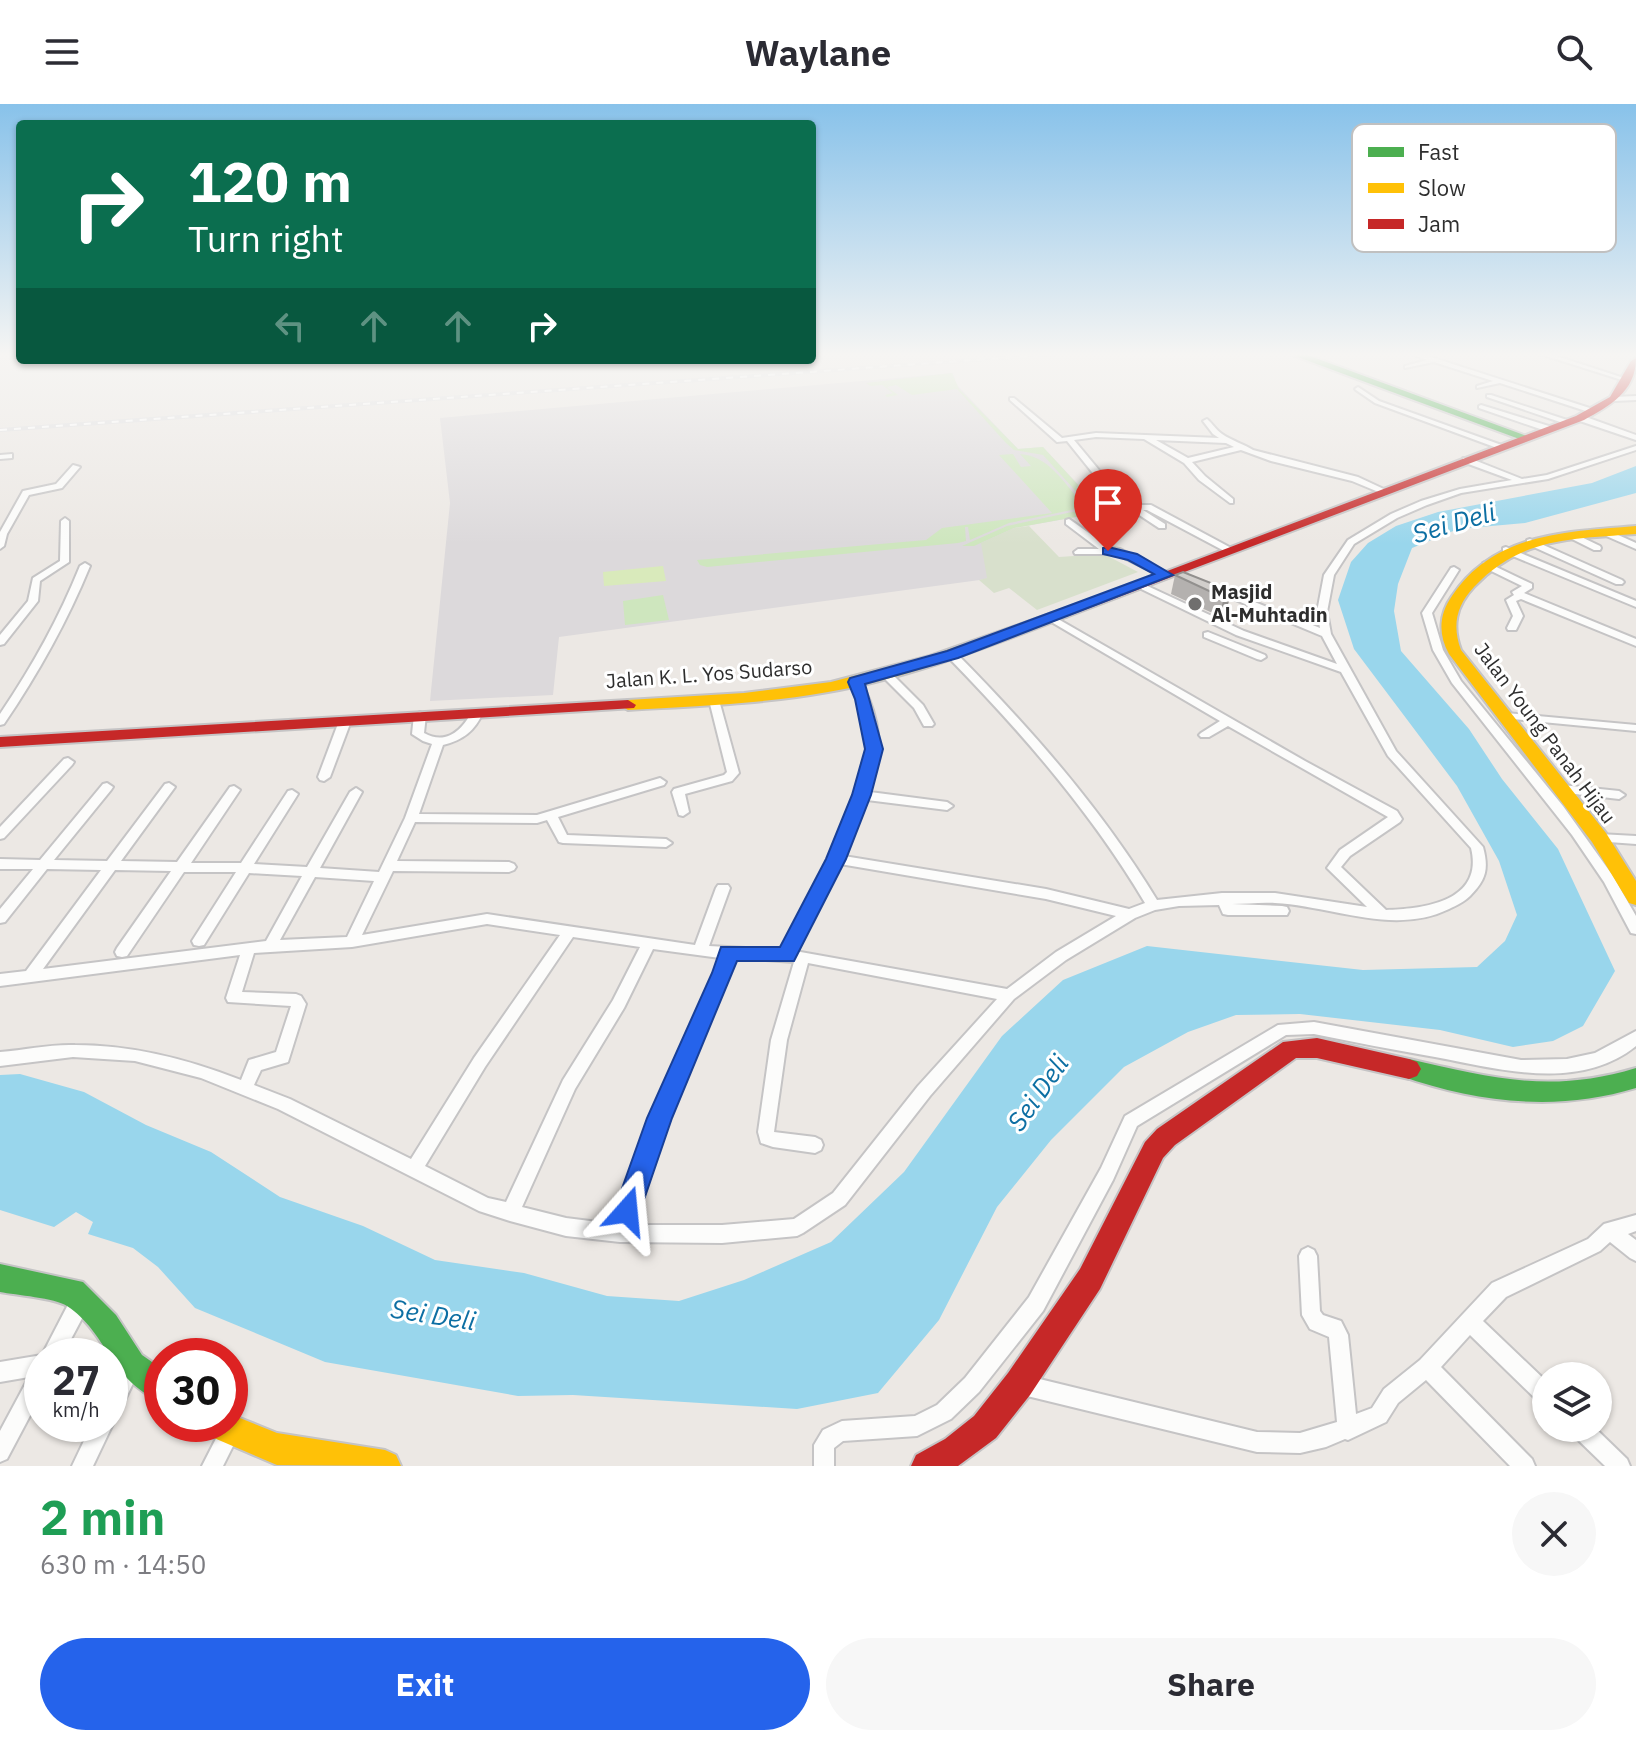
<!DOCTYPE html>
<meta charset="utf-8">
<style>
:root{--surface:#fff;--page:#f7f7f7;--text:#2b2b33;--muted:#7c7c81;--accent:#2563eb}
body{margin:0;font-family:"IBM Plex Sans",sans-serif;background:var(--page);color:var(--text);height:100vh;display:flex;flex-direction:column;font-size:30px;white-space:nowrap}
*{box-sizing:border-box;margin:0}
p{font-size:26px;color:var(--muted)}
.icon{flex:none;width:44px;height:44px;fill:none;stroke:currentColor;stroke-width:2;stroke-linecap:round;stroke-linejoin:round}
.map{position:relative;height:1362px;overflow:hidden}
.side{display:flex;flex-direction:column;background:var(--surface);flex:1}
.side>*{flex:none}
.top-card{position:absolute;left:16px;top:16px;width:800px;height:244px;border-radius:8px;box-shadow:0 2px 6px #0004;background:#0b6e4f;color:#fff;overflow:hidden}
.buttons{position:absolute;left:1532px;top:1258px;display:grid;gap:16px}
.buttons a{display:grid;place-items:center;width:80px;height:80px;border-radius:50%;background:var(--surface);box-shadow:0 2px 6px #0004;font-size:40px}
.speed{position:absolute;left:24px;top:1234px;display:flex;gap:16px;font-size:40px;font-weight:700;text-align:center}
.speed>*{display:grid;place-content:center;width:104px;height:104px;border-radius:50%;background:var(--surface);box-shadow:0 2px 6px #0004;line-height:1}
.speed small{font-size:20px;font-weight:400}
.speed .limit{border:12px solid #d22;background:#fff;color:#111}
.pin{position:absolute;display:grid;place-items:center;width:68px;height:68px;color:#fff;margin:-82px -34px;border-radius:50% 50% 50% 0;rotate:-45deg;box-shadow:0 0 8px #0007}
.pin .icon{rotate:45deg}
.me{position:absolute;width:88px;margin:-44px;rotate:18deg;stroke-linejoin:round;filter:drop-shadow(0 0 6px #0008)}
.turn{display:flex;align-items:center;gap:28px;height:168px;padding:0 40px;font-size:36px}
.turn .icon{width:104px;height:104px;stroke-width:2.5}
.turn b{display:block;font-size:56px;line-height:68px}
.lanes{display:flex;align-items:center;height:76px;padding:0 40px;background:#0003;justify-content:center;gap:40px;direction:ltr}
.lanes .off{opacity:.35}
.round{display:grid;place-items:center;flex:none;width:84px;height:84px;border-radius:42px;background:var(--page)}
.head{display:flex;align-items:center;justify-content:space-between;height:136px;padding:0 40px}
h1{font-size:48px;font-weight:700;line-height:60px;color:#1e9e55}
.button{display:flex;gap:16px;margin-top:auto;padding:16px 40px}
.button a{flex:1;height:92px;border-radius:48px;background:var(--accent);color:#fff;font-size:32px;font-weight:700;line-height:92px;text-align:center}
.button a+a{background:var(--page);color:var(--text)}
header{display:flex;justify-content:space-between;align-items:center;height:104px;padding:0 40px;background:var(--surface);font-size:36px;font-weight:700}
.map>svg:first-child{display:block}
.industrial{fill:#dcd9db}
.green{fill:#cee6be}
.cemetery{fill:#d8e0cc}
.pitch{fill:#d9eabb}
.water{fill:#99d6ec}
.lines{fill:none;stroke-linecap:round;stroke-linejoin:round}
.street-casing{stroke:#c5c4c5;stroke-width:4}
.fast-casing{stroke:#c5c4c5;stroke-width:4}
.slow-casing{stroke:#c5c4c5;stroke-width:4}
.jam-casing{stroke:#c5c4c5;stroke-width:4}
.street{fill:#fcfcfb;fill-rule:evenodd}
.fast{fill:#4caf50;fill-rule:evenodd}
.slow{fill:#ffc107;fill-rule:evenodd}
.jam{fill:#c62828;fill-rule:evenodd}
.rail-casing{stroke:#dfdfe1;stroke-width:4}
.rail{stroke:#fff;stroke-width:2;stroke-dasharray:7;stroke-linecap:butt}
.wall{fill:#b4b1af}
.shaded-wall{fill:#92908e}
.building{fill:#d1cecb;stroke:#92908e;stroke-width:2}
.route{fill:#2563eb;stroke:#184099;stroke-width:2}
.poi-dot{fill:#706f6e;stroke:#fff;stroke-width:3}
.labels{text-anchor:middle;stroke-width:6;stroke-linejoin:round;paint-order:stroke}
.poi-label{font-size:20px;font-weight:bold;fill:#2e2e2e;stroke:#fff;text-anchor:start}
.street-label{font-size:20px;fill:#2e2e2e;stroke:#fff}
.near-water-label{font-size:26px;font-style:italic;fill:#0d6fa3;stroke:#fff}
.key{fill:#fff;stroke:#c0c0c0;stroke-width:2}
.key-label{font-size:22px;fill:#2e2e2e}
</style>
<header><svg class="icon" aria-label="menu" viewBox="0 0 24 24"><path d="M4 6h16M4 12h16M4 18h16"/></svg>Waylane<svg class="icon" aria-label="search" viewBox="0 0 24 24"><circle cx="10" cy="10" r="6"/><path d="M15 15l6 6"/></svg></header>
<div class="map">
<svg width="1636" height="1362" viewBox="0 0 1636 1362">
<rect width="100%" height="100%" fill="#ece8e4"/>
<polygon class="industrial" points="953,269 956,280 1018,345 1043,343 1104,408 1014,424 987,475 559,533 553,591 430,597 450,399 440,314"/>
<g class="green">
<polygon points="952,269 959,285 1018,345 1043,343 1103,408 1014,424 974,442 962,442 1007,422 1091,404 1043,351 1014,346 1006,339 957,285 912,291 896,281 887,283 898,291 887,293 885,291 893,289 882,281 871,282 866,279"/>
<path d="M1013,350L1021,363L1031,362L1020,350C1049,352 1063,378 1082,399L1081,404L1009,419L970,436L968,423H965L966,437L958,439L707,463L700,461L697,456L926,436L942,424L1052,409L999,351Z"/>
<polygon points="663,491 669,516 625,521 623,497"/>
</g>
<polygon class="cemetery" points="1029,422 1059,453 1104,450 1138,468 1037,506 1009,484 994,489 979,476 987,474 981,439 1014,424"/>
<polygon class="pitch" points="663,462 666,477 604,482 603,468"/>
<polygon class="water" points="1636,362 1636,389 1525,419 1458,425 1412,444 1398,480 1394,507 1401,547 1469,625 1502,675 1558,745 1615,867 1583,922 1553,937 1513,943 1440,926 1300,910 1236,911 1188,928 1124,963 1051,1036 997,1103 939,1216 878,1289 797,1305 573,1291 518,1292 325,1258 195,1204 158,1163 133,1144 88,1130 93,1118 76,1108 54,1123 0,1106 0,971 20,970 84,988 146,1021 211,1048 280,1093 363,1122 435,1156 524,1169 607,1192 679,1197 744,1176 831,1138 904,1068 1002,932 1063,876 1147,842 1363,866 1477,863 1505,837 1517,811 1499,757 1457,682 1354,545 1338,496 1351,458 1368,439 1396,422 1438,408 1592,379"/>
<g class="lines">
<defs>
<g id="street">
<polygon points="996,249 1003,249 1007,253 1002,254"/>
<polygon points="1409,249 1419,249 1437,255 1599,307 1592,309 1500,279 1477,284 1477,282 1493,277 1434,258 1405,264 1405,262 1427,256"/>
<polygon points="1537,249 1547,249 1630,276 1625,277"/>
<polygon points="1358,283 1379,297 1507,343 1500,345 1375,299 1356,286 1355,285"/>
<polygon points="1487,291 1491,291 1573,318 1566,320 1487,293"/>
<polygon points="1636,292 1636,296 1614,297 1611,295 1614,293"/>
<path d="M1010,294H1014L1062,334L1096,329L1219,334L1213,330L1203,317L1207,315C1212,319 1216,326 1222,330C1232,337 1244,340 1253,346L1358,373L1388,387L1381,389L1352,377L1271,357L1241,346L1192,358L1205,372L1233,395V399H1230L1199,376L1184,359L1144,335L1096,333L1074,336L1118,389L1136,401H1151L1233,445V449L1230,450L1147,406H1143L1165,420V424H1159L1112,393L1067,337L1057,338L1010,296ZM1156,336L1226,339L1234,343L1188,354Z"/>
<polygon points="1481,301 1552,323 1553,325 1546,327 1479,304 1479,302"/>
<polygon points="1577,312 1583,312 1636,331 1636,336 1577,316"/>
<path d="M1636,342V346L1548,375L1461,389L1427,401L1397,414L1354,440L1334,471L1327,508L1331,530L1396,647L1483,743C1489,765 1486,776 1470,792C1464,798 1457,801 1449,805C1394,832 1332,802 1275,799C1261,798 1246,800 1232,800L1282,802L1287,803L1289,807L1287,811H1228L1223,810L1219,801L1179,802L1155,806L1135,814L1066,856L1014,895L930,992L845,1101L803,1129L797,1132L722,1139L620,1138L566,1132L510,1117L479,1107L278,1005L201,974L135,957L73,953L0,962V948C25,946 51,940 75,941C133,941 187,955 241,976L249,956L276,948L291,902L228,898L226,894L240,851L0,882V870L26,867L101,766L47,765L5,818L0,819V805L33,765H0V755L40,756L103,680L107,679L113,683L111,686L54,756L107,757L165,680L169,679L175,683L121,757L177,758L230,683L234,682L240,686L191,759H241L288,687L292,686L298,690L254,760L307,763L350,688L356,684L362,688L320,764L379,768L405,714L432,640L423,637L412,630L414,611L420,608L426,611L424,629C447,642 463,625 473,606H481L483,608C475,627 463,636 443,641L419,710L537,711L660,674L666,678L664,681L558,713L567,731L666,735L672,739L666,743L563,739L559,738L547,716L537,719L415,718L397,757L509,758L514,760L516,763L514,766L509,768L393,767L362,831L487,810L695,841L716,784L718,781H728L730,784L709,842L781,846C809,796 838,745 856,691C862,674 869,656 868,637C868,616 859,597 851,578L856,575C863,579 865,587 869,595C883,630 880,653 870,688L947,698L953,702L947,706L867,696L844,752L1046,785L1129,805L1145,799C1091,708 1022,629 948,553L947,551L952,548L956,549C1031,625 1101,704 1157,796L1222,789H1275L1367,803L1327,764L1340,746L1388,713L1228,622L1209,633H1201L1199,631L1201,629L1220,617L1048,516V512L1051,511L1305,657L1397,707L1402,715L1400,718L1350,752L1341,763L1386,806C1425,805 1484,797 1471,744L1388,652L1341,568L1236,531L1133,481L1138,478L1141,479L1244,527L1337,560L1322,532L1209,485L1211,483H1217L1320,524L1317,508L1324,471L1348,436L1391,410L1421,397L1460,385L1512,376L1463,358V354H1469L1522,375L1547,371ZM840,760L1046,795L1116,812L1056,848L1007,885L795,847ZM115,766L171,767L117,844L115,848L117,852L122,853L127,852L184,768H236L192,837L194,841L199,842L204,841L249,769L302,772L266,837L43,865ZM315,773L374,777L347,833L280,836ZM487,820L560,831L474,954L411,1055L290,995L254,981L261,966L288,958L306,900L301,892L296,890L242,888L254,849L352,843ZM573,833L640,843L613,896L563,976L506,1098L488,1094L425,1062L485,963ZM653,845L720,854L716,869L651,1014L614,1120L566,1114L522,1103L575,985L624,904ZM734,854L794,858L771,936L758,1028L761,1039L773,1043L815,1049L821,1046L823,1041L821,1036L815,1033L774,1028L787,936L808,859L997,895L918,982L833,1089L794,1115L722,1121H632L667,1014L730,869Z"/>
<polygon points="12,350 12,354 0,355 0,351"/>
<polygon points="73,361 80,363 62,384 29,391 7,430 4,442 0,445 0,428 23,387 56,380"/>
<polygon points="65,414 69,417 69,458 40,477 38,497 4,540 0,541 0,531 28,497 33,474 60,457 61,417"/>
<polygon points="1069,415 1110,444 1120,445 1171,471 1169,473 1163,473 1116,450 1075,450 1074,448 1078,445 1099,445 1066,420 1066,416"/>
<polygon points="1607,426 1636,439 1636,445 1604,431 1604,427"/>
<polygon points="1575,430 1600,442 1601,444 1600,446 1594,446 1572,435 1572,431"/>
<polygon points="1530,435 1622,476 1624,478 1622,480 1616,480 1527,440 1527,436"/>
<polygon points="1506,443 1636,497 1636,503 1503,448 1503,444"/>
<polygon points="1486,458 1532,480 1532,484 1524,489 1636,535 1636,542 1521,495 1516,497 1523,512 1516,526 1508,526 1507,524 1513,512 1506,496 1514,491 1512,488 1522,482 1483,463 1483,459"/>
<path d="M85,459L90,462C67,518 38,570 4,620L0,621V610C32,563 59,514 80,462Z"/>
<polygon points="1454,463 1459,466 1432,509 1443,546 1461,577 1563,702 1613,772 1636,812 1636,830 1631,829 1604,778 1572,731 1452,579 1433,546 1422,509 1451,464"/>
<polygon points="1208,528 1265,551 1266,553 1261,556 1257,555 1204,533 1204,529"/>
<polygon points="886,567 890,568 923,601 934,620 932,622 924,622 914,604 882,572 881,570 882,568"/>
<polygon points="714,593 719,596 739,669 732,677 685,690 689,708 683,712 679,711 672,688 674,685 724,671 727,668 709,596"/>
<polygon points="1506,609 1636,621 1636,627 1502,614 1500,612 1502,610"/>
<polygon points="345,614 351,617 330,673 324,677 320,676 318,673 339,617"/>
<polygon points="68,654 74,658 72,661 4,734 0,735 0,723 64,655"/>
<polygon points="1562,681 1619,687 1625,691 1619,695 1558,688 1556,685 1558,682"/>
<polygon points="1599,730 1636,732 1636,740 1595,737 1593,734"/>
<path d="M1314,918L1521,956L1567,955L1595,949L1636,927V942C1579,988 1499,965 1435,953C1394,946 1354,938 1314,930L1286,931L1137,1022L1113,1076L1043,1207L979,1288L951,1315L917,1332L843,1337L834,1344V1362H814V1341L823,1326L842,1317L915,1312L937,1301L965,1274L1029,1193L1101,1064L1125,1012L1278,921Z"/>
<polygon points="1636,1111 1636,1127 1628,1130 1636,1136 1636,1157 1630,1154 1610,1138 1600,1147 1506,1193 1483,1217 1546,1277 1546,1301 1539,1298 1470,1231 1441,1263 1532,1355 1535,1362 1510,1362 1426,1276 1398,1299 1386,1318 1348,1336 1345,1335 1326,1343 1300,1349 1257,1348 1019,1290 1012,1287 1009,1280 1012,1273 1019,1270 1257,1328 1300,1329 1337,1318 1329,1233 1310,1225 1302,1211 1299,1152 1302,1146 1308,1143 1314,1146 1317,1152 1320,1207 1323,1211 1341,1217 1348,1231 1356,1310 1372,1304 1384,1285 1420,1256 1492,1179 1588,1135 1604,1120"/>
<polygon points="80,1189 87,1191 89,1198 87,1205 62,1252 42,1252 42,1289 7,1355 0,1358 0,1327 29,1273 0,1278 0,1258 42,1251 73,1191"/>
<polygon points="132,1251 139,1254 142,1261 117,1312 111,1315 113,1320 93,1362 72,1362 92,1320 110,1320 110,1284 125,1254"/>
<polygon points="230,1318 237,1321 240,1328 223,1362 202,1362 223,1321 230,1320"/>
<polygon points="1570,1324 1595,1324 1627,1355 1630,1362 1605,1362 1573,1331"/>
</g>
<g id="fast">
<polygon points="1287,249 1302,249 1532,334 1522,336"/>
<path d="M1409,955C1493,974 1551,990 1636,964V984C1558,1008 1478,999 1401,972L1397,965L1401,958Z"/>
<path d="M0,1160L83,1178L116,1211L142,1251L162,1265V1298C109,1276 108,1229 67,1202C55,1194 16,1191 0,1188Z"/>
</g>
<g id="slow">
<path d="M1636,422V430C1572,435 1521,433 1474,483C1456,502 1452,522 1461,546L1606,729L1636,777V801L1629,799L1592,738L1449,550C1438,531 1439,510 1452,492C1495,428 1567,428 1636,422Z"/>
<path d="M1061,506L1066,507V513C989,542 910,574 828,588C762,600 695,602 628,606L620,601L628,596L744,589L831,578L930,552Z"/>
<polygon points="230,1310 277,1329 385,1346 396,1351 401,1362 277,1361 207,1331 203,1320 230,1320"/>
</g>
<g id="jam">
<path d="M1636,254C1636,288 1609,302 1584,316L1066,513H1056L1054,510L1576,312L1610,293L1631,257Z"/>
<polygon points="628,596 636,601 634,604 0,643 0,633"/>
<polygon points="1317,934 1409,955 1417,958 1421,965 1417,972 1409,975 1317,954 1296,954 1175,1041 1163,1054 1100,1185 1030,1291 996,1334 958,1362 911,1362 916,1351 945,1335 974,1312 1008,1269 1080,1165 1145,1038 1157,1025 1283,938"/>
</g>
</defs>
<use href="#street" class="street-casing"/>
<use href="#fast" class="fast-casing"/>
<use href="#slow" class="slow-casing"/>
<use href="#jam" class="jam-casing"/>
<use href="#street" class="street"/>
<use href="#fast" class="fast"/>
<use href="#slow" class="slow"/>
<use href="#jam" class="jam"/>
<defs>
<polyline id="rail" points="0,326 1073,249"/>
</defs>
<use href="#rail" class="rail-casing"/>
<use href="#rail" class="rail"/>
</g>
<polygon class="wall" points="1175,471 1230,493 1225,511 1219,512 1171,490"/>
<polygon class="shaded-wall" points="1230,493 1225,511 1219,512 1224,494"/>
<polygon class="building" points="1183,468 1221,483 1230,493 1224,494 1175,471"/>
<linearGradient id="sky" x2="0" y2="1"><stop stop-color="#88c2ea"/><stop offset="0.57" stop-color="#f6f5f3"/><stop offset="1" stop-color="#f6f5f3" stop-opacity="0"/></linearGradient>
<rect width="1636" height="440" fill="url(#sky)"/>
<polygon class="route" points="1108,443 1137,450 1173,471 958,554 865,580 883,645 871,691 846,755 794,857 737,857 672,1014 637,1116 627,1119 618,1116 614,1107 647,1014 712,869 721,843 780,843 826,755 852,691 865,645 855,595 848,578 850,574 947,547 1154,470 1128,456 1103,450 1103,444"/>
<circle class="poi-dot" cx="1195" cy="500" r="8"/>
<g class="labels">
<g class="poi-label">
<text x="1211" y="495">Masjid<tspan x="1211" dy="23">Al-Muhtadin</tspan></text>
</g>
<g class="street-label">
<text transform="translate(709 570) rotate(-4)" y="7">Jalan K. L. Yos Sudarso</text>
<text transform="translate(1545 629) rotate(53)" y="7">Jalan Young Panah Hijau</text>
</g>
<g class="near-water-label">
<text transform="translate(1454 419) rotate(-16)" y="9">Sei Deli</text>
<text transform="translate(1038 989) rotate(-55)" y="9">Sei Deli</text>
<text transform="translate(433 1211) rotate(9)" y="9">Sei Deli</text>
</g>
</g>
<rect x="1352" y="20" width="264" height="128" rx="12" class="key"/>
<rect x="1368" y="43" width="36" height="10" fill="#4caf50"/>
<rect x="1368" y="79" width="36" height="10" fill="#ffc107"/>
<rect x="1368" y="115" width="36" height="10" fill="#c62828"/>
<g class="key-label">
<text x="1418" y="56">Fast</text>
<text x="1418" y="92">Slow</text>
<text x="1418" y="128">Jam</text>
</g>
</svg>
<div class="buttons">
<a><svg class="icon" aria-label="layers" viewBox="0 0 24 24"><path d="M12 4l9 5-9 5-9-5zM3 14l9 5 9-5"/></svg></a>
</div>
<div class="speed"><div>27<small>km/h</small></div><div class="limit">30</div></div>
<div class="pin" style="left:1108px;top:447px;background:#d93025"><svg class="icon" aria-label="arrive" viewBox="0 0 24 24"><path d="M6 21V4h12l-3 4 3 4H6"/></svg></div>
<svg class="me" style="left:627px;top:1107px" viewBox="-20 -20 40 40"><path d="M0-17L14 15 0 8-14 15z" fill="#2563eb" stroke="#fff" stroke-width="4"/></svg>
<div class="top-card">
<div class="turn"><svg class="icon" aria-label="right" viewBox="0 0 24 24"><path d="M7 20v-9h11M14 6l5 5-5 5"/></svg><div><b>120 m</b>Turn right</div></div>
<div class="lanes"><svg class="icon off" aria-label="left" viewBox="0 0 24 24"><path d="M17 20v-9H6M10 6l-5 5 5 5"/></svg><svg class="icon off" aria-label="ahead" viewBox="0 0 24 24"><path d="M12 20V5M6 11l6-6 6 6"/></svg><svg class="icon off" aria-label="ahead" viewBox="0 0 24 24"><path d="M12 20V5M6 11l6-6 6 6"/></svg><svg class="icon" aria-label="right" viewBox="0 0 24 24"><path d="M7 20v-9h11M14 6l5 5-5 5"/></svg></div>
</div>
</div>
<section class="side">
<div class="head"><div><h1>2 min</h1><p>630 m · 14:50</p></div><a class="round"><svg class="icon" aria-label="close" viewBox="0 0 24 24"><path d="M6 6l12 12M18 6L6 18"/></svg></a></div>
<div class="button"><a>Exit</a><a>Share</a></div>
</section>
